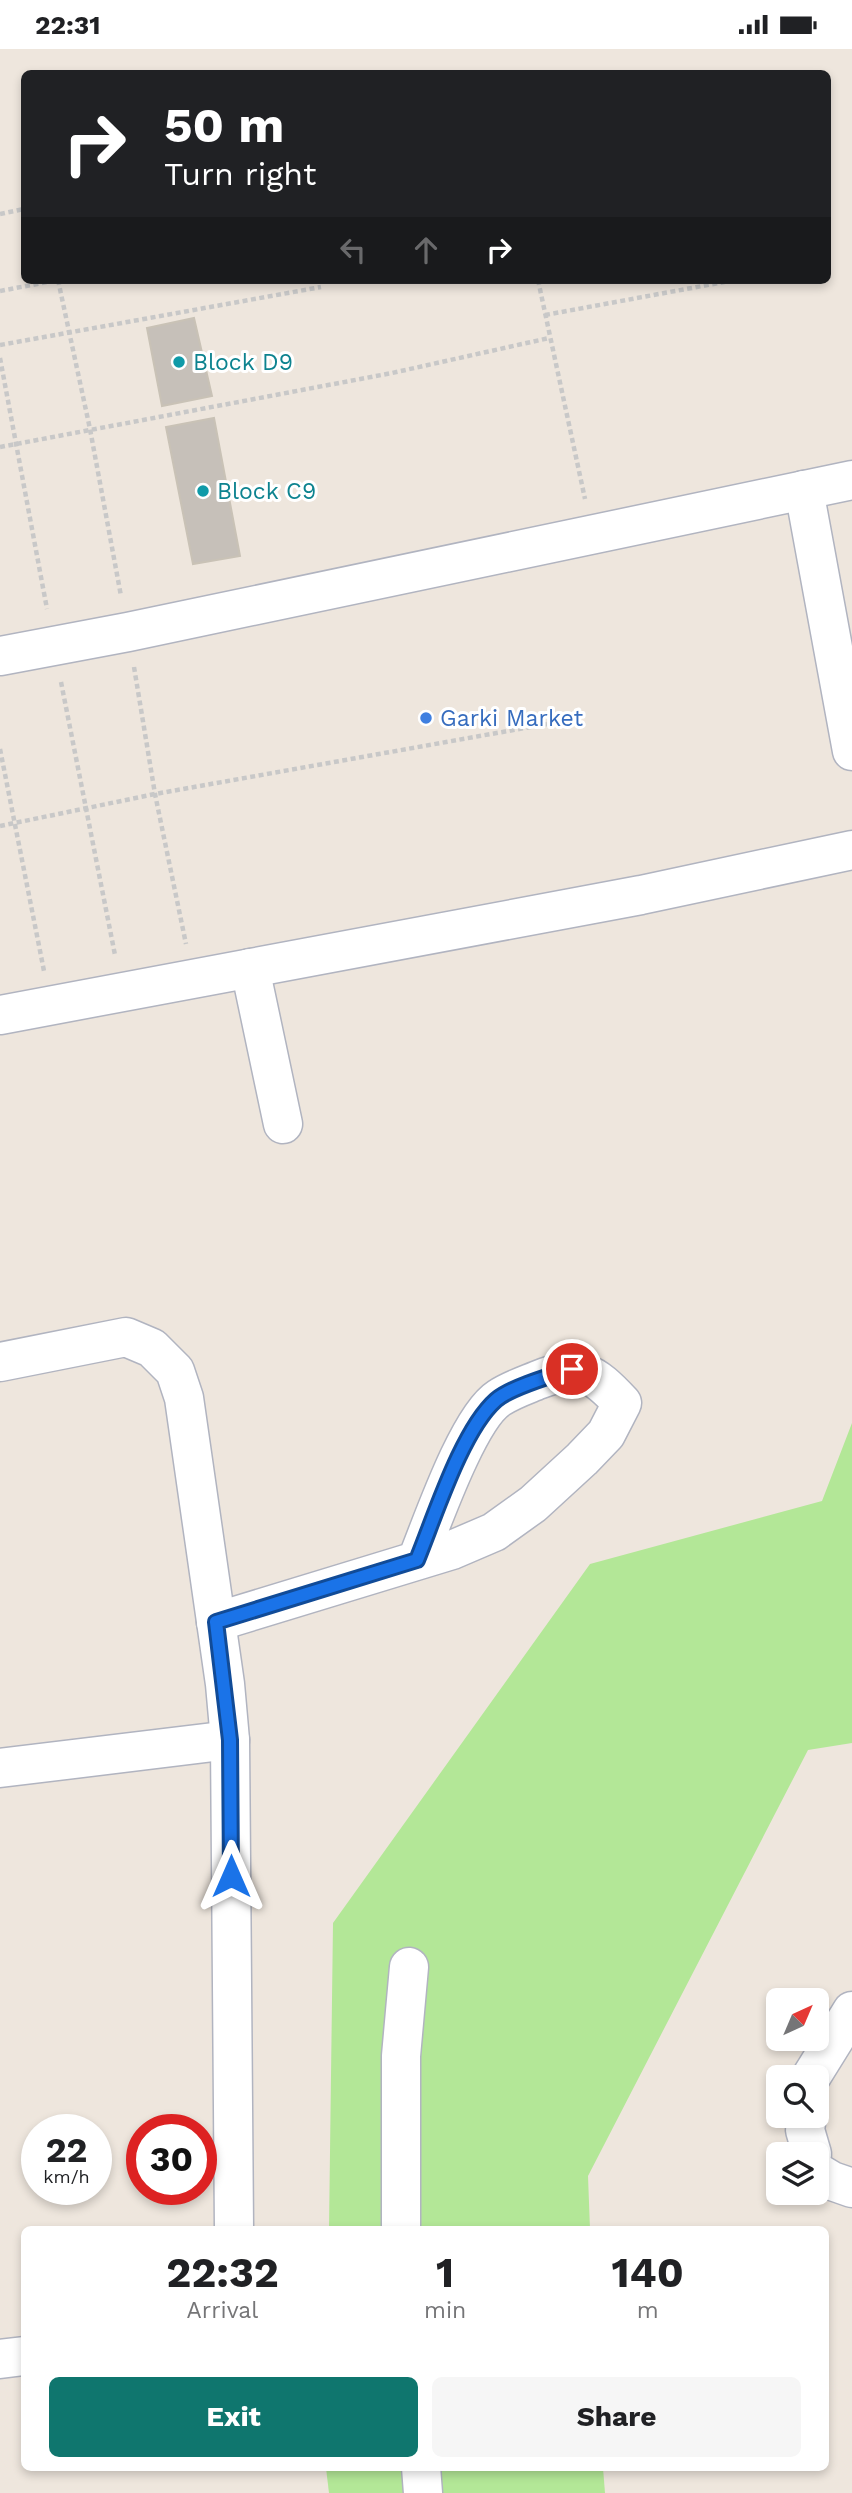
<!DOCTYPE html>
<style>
:root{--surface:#fff;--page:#f6f6f6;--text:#202124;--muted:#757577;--accent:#0f766e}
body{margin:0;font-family:"Work Sans",sans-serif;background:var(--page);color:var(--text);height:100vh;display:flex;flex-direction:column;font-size:26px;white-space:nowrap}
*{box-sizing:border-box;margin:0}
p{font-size:23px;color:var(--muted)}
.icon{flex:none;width:38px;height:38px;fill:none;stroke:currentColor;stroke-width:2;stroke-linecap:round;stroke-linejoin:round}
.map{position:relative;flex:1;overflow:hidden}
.sheet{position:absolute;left:21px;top:2177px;width:808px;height:245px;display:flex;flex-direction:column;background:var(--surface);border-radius:10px;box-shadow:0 4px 10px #0003}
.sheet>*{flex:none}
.top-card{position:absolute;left:21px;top:21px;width:810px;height:214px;border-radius:10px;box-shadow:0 4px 10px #0003;background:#202124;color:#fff;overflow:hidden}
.needle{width:46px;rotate:44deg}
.controls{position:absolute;left:766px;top:1939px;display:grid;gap:14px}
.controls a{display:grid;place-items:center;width:63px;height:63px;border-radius:10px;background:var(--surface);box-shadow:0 4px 10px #0003;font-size:35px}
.speed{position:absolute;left:21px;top:2065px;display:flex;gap:14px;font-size:35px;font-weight:700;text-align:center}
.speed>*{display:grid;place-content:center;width:91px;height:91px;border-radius:50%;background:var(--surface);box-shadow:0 4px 10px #0003;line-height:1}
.speed small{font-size:18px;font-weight:400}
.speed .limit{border:10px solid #d22;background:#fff;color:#111}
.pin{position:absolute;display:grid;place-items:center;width:60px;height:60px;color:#fff;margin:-30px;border:4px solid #fff;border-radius:50%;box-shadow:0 2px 7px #0007}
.me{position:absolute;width:77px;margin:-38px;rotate:0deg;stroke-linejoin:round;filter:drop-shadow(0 0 5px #0008)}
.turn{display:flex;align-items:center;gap:24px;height:147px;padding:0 28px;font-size:32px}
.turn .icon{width:91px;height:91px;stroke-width:2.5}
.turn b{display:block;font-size:49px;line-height:60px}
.lanes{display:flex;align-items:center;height:66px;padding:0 28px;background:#0003;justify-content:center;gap:35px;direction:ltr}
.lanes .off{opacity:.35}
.eta{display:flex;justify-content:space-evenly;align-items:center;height:119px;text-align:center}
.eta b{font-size:42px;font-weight:700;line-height:49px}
.action{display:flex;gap:14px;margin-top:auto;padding:14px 28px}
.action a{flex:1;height:80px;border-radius:10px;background:var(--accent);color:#fff;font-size:28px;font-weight:700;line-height:80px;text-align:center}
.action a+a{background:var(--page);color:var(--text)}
.status{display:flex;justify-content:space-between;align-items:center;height:49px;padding:0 35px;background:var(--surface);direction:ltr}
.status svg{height:19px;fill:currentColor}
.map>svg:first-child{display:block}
.green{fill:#b3e797}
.building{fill:#c6c0b9;stroke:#c9c2b6;stroke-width:2}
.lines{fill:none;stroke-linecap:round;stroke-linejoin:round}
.minor-casing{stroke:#b1b4c0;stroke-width:41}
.path{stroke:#c8c8c8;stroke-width:4.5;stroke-dasharray:5 3.5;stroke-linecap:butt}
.minor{stroke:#fff;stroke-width:38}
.route-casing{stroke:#114b97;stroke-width:18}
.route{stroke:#1a73e8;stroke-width:12}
.culture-dot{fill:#0f9aa8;stroke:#fff;stroke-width:2.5}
.shop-dot{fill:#3f7fe0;stroke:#fff;stroke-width:2.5}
.labels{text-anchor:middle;stroke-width:6;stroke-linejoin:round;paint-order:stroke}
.culture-label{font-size:23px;fill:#0d838f;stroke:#fff;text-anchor:start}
.shop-label{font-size:23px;fill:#366cbe;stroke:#fff;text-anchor:start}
</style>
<div class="status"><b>22:31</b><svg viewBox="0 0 49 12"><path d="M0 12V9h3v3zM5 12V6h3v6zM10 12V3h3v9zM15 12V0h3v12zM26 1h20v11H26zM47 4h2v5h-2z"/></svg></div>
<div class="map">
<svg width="852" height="2444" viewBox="0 0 852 2444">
<rect width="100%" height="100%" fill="#eee6dd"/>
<g class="green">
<polygon points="852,1374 852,1694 808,1701 588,2127 590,2180 329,2180 333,1874 590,1515 822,1452"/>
<polygon points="326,2419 603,2419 605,2444 329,2444"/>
</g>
<g class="building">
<polygon points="194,269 212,347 162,357 147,279"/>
<polygon points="214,369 240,507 193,515 166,378"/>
</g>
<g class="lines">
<defs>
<g id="minor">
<polyline points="804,441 852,702"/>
<polyline points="0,607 128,583 852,431"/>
<polyline points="250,919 283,1075"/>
<polyline points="0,966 641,846 852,801"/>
<polyline points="0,1313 126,1288 152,1299 175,1322 184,1349 225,1635 230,1691 234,2180"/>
<path d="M216,1573L452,1501L494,1483L533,1455L582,1410L606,1385L622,1354C593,1323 580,1314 538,1331C526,1336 511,1341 499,1349C468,1369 432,1474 417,1511"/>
<polyline points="0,1719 230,1691"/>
<polyline points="811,2028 852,1962"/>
<polyline points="807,2067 805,2081 812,2105"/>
<polyline points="817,2123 832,2132 852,2139"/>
<polyline points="401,2180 401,2007 409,1918"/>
<polyline points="0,2310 24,2307"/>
<polyline points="421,2418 423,2444"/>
</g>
</defs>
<use href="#minor" class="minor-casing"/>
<g class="path">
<polyline points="0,165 24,160"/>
<polyline points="58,231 90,380 121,547"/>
<polyline points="538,231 585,450"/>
<polyline points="0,242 58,231"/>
<polyline points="545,266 735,231"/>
<polyline points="0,296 321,238"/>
<polyline points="0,309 47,560"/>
<polyline points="0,398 392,324 549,289"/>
<polyline points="134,618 155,745 186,895"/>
<polyline points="61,633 115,906"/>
<polyline points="0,700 44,922"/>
<polyline points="0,777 155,745 547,675"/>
</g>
<use href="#minor" class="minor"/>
</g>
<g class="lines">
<defs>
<path id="route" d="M231,1827L230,1691L216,1573L417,1511C435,1467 462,1381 496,1351C511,1338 553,1326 572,1320"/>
</defs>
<use href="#route" class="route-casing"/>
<use href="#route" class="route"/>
</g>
<g class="culture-dot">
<circle cx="179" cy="313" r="7"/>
<circle cx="203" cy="442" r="7"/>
</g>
<circle class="shop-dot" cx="426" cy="669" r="7"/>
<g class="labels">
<g class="culture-label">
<text x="193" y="321">Block D9</text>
<text x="217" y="450">Block C9</text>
</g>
<g class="shop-label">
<text x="440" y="677">Garki Market</text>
</g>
</g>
</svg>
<div class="controls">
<a><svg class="needle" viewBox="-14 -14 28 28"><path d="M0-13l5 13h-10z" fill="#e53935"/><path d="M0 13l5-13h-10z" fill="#757577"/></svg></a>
<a><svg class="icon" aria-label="search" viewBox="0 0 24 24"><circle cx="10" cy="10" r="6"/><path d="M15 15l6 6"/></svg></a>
<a><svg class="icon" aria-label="layers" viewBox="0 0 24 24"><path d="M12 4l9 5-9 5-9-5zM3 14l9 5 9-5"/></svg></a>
</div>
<div class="speed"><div>22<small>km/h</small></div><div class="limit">30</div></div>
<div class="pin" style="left:572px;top:1320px;background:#d93025"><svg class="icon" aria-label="arrive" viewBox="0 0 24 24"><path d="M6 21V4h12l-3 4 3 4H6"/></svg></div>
<svg class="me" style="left:231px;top:1827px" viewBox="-20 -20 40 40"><path d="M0-17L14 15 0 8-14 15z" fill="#1a73e8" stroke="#fff" stroke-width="4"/></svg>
<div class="top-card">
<div class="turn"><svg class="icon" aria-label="right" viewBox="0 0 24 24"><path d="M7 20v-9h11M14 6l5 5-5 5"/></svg><div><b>50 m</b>Turn right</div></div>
<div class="lanes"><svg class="icon off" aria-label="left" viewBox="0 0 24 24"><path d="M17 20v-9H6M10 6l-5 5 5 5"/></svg><svg class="icon off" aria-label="ahead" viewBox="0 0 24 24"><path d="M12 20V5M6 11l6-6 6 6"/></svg><svg class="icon" aria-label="right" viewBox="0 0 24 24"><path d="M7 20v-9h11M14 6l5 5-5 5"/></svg></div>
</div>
<section class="sheet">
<div class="eta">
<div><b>22:32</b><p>Arrival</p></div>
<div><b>1</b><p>min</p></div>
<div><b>140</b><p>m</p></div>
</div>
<div class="action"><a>Exit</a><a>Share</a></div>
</section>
</div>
